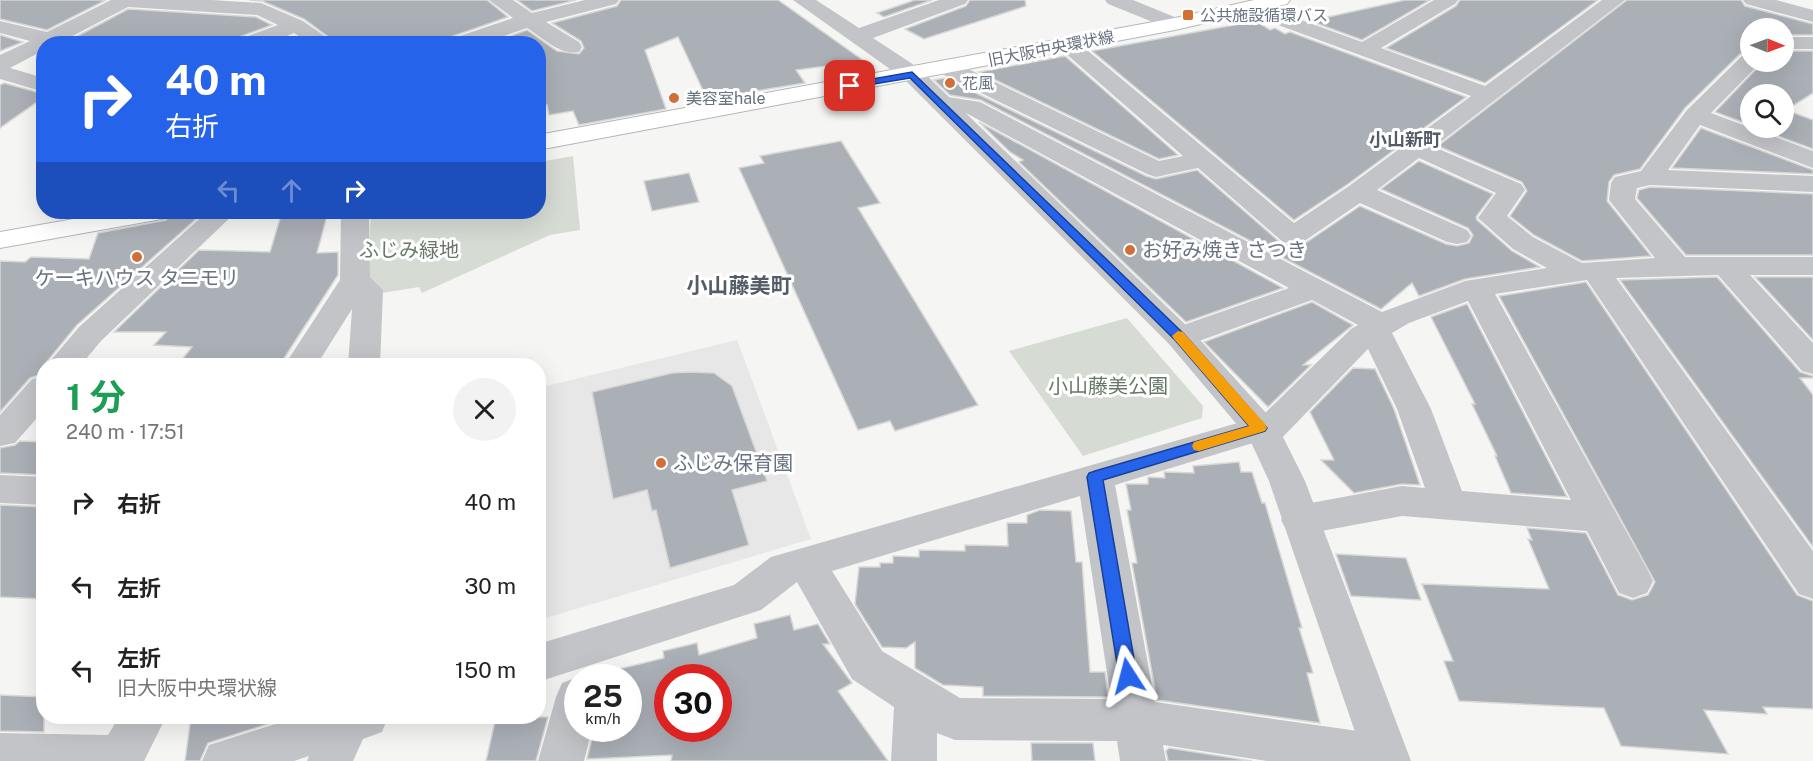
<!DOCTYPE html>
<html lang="ja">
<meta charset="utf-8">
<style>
:root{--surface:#fff;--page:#f2f2f2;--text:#222;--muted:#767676}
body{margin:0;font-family:"Public Sans","Noto Sans JP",sans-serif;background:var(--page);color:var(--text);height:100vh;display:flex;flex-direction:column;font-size:22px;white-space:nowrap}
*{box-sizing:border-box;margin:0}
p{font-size:20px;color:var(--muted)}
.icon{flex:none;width:33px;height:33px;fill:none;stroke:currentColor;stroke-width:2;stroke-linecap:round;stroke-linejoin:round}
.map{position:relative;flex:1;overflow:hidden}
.sheet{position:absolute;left:36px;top:358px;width:510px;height:366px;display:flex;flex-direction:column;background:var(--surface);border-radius:24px;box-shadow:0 6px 24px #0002}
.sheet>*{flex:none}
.hud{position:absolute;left:36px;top:36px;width:510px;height:183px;border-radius:24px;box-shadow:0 6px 24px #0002;background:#2563eb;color:#fff;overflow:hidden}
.needle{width:39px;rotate:91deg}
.tools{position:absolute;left:1740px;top:18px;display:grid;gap:12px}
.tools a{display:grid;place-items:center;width:54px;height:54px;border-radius:50%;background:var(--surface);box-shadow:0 6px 24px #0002;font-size:30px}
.speed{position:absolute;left:564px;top:664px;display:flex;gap:12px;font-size:30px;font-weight:700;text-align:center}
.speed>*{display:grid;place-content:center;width:78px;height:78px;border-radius:50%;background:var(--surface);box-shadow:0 6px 24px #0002;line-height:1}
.speed small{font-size:15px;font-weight:400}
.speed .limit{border:9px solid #d22;background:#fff;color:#111}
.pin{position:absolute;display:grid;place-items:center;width:51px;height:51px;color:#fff;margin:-26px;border-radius:12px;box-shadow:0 3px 9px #0006}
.me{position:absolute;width:66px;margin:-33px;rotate:351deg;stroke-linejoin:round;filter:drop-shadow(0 0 4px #0008)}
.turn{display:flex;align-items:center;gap:21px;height:126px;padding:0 30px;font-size:27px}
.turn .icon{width:78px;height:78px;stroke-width:2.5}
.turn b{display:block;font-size:42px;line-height:51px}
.lanes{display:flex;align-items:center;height:57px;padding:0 30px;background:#0003;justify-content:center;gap:30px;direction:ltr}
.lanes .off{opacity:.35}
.round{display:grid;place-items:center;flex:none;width:63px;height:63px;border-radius:32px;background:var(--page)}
.headline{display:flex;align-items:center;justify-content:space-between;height:102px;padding:0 30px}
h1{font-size:36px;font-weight:700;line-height:45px;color:#1e9e55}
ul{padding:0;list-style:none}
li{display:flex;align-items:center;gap:18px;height:84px;padding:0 30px}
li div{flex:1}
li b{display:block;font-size:22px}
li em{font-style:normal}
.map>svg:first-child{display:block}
.built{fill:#e6e7e6}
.green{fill:#d6dcd4}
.building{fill:#abafb6;stroke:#d7d7d5;stroke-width:1.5;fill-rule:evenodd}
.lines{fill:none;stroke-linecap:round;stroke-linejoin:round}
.primary-casing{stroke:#b3b6ba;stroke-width:2}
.minor{fill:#c2c4c8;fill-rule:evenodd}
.tertiary{fill:#c2c4c8;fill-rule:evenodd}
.primary{fill:#fff;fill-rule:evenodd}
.route{fill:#2563eb;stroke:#184099;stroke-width:1.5}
.slow{fill:#f59e0b}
.poi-dot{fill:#d16f37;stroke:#fff;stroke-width:2}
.labels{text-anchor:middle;stroke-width:6;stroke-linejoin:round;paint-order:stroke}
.far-poi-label{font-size:16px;fill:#687281;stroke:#fff;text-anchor:start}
.far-street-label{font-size:16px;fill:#687281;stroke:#fff}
.far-neighbourhood-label{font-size:18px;font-weight:bold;fill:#555c67;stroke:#fff}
.park-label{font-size:20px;fill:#677966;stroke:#fff}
.poi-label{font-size:20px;fill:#687281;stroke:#fff;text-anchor:start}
.neighbourhood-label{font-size:21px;font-weight:bold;fill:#555c67;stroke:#fff}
</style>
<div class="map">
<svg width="1813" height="761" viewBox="0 0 1813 761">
<rect width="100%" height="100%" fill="#f5f6f3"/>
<polygon class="built" points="737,340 811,539 539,620 538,388"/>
<g class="green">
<polygon points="573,156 580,230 550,235 422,293 419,287 376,294 368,278 371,212 538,212 539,162"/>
<polygon points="1127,318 1203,406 1202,418 1083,456 1009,351"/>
</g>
<g class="building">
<polygon points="0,0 106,0 47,30 0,19"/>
<polygon points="249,0 487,0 508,17 450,37 447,44 338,44 304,19 262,1"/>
<polygon points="517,0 576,0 532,11"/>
<polygon points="621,0 778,0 864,61 796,70 805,83 707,99 678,37 645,50 666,109 579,125 573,111 549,115 547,105 538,107 538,44 489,44 527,30 557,51 579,54 584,48 581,41 552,23 617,6"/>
<polygon points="915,0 932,0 884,17 877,13"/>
<polygon points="970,0 1025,0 1026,6 924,39 905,29 966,6"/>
<polygon points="1405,0 1430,0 1362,40 1310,21"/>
<polygon points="1460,0 1598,0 1485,83 1386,48 1456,6"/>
<polygon points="1627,0 1741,0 1745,6 1813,24 1813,35 1784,35 1784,28 1750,28 1750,53 1740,54 1685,108 1640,169 1614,175 1609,182 1607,201 1651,256 1582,261 1534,235 1510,216 1527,191 1522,182 1438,146"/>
<polygon points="128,9 256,17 272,25 239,37 236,44 63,44"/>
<polygon points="1256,21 1270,30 1275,28 1285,34 1290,32 1466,97 1348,184 1294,220 1092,51"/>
<polygon points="0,35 23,42 0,51"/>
<polygon points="1784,51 1813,51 1813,93 1786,110 1813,120 1813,149 1756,128 1784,128 1784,94 1750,94 1750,125 1715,112 1763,62 1784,62"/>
<polygon points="1065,56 1178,155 1159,159 979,72"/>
<polygon points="945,78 1146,176 1156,179 1197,170 1282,244 1293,246 1304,244 1360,206 1446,244 1457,246 1469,243 1473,235 1468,228 1381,189 1419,161 1493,194 1476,217 1477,220 1512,251 1540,267 1465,279 1419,296 1412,283 1381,309 981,100 950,95 934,80"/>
<polygon points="4,83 44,94 44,97 0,128 0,85"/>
<polygon points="979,122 1283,288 1186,322 1019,162 1023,160 1010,152"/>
<polygon points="1701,128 1813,170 1813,174 1672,168"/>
<polygon points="841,141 880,203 858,208 978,405 895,431 890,421 858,430 739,168 764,163 760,156"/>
<polygon points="689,173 699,202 652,211 644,181"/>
<polygon points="1650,187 1813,194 1813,255 1686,255 1637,198 1639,190"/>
<polygon points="172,212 204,212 77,325 44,365 44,374 30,378 0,412 0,261 25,262 31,257 89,259 98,233 166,220"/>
<polygon points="282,212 328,212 317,253 338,252 338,275 279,366 177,366 192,347 154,345 166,332 114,332 199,250 270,252"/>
<polygon points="1717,277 1800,372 1813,376 1813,378 1800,378 1813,395 1813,547 1620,280"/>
<polygon points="1755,277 1813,277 1813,340"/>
<polygon points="1586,282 1797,595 1813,601 1813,709 1763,707 1767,714 1704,710 1728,754 1621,746 1604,708 1459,701 1444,661 1453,661 1422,584 1549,589 1528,539 1532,540 1527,528 1586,533 1618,595 1632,600 1648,595 1655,582 1499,296"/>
<polygon points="1312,302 1353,325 1303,365 1311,365 1268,407 1204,342"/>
<polygon points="1467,304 1567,497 1511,493 1495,456 1497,456 1472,404 1475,404 1431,317"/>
<polygon points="1353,368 1375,369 1394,409 1420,485 1402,484 1354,493 1321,460 1334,460 1310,412"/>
<polygon points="690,372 714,373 732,386 767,481 732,490 749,545 670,568 656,510 652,511 647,490 613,499 592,392 672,373"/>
<polygon points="20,441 44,442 44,475 0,473 0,448 15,445"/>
<polygon points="1239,462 1241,472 1252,472 1262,503 1265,503 1302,628 1299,628 1313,673 1307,673 1320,723 1157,700 1132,563 1137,563 1127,510 1131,510 1126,484 1148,484 1148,477 1165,478 1164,472 1166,472 1194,473 1193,466"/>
<polygon points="0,505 44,507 44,599 0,597"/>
<polygon points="1040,510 1071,511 1076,562 1082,562 1090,672 1105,672 1108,697 983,696 983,687 943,685 915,668 915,642 906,648 882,647 855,604 859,567 880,567 880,563 893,563 893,556 919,557 919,550 965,551 965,545 1008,546 1007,523 1027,523 1027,515"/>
<polygon points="1336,554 1406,558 1421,600 1351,596"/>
<path d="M790,615L794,630L818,624L830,644H823L852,683L838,691L888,761H671L672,755L587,759L594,729H628V678H611V671L664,658L663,651L697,643L699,655L757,638L754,624ZM668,678H718V729H668Z"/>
<polygon points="0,695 44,697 44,732 0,731"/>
<polygon points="191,717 290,717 208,743 200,761 185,761"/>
<polygon points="496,717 548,717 536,761 486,761"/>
<polygon points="1031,743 1093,743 1095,761 1032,761"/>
<polygon points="1169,748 1252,761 1168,761 1166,751"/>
</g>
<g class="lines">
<defs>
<g id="primary">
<polygon points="1254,0 1290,0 1287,4 1175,30 538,150 538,135 1175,18"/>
<polygon points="113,212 170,212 166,218 156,220 0,248 0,232"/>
</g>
</defs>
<use href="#primary" class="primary-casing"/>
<g class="minor">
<polygon points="111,0 211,0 261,3 303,21 336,44 311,44 294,33 268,44 238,44 240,39 278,25 257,15 128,7 57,44 44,44 44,50 10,68 44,78 44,92 0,79 0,55 30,41 0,33 0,21 47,32"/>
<path d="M489,0H513L532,13L585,0H619L616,4L546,22L579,42L582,47L579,52C560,56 542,37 527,28L481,44H449L451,39L513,18Z"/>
<polygon points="793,0 816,0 859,28 939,0 968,0 965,4 873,38 920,69 923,74 920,79 912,81 904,79"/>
<polygon points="1105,0 1133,0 1182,20 1185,24 1182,28 1175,30 1168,28 1108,4"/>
<path d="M1434,0H1458L1455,4L1381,48L1485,86L1602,0H1625L1434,147L1521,184L1525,190L1507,216L1533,237L1582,263L1655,258L1609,200L1611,183L1615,177L1641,171L1687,110L1742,56L1750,55V62H1761L1711,113L1813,151V168L1700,125L1668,170L1813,176V192L1650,185L1637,188L1635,199L1685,257H1813V275H1750L1813,343V374L1802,371L1718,275L1616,278L1813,551V599L1799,594L1587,280L1495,294L1647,569L1653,581L1647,593L1633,598L1619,593L1587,531L1402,516L1300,535L1287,531L1281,520L1287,509L1300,505L1402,486L1425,488L1397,409L1368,349L1277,443L1265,447L1253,443L1115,485L1155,702L1386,735L1402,741L1409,757L1407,761H1267L1163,745L1166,761H1120L1117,741L955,740L937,733V761H891L894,707L852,679L797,582L761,610L538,682V644L734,585L771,557L1262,416L1351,329L1358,325L1312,300L1191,344L1180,347L1169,344L1164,337L1169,330L1289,288L966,113L933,108L929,103L933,98L941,96L980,102L1382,312L1465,281L1547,268L1513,249L1478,218L1496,193L1419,158L1377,190L1467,230L1471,236L1467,242L1457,244L1447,242L1360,203L1303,242L1293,244L1283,242L1198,168L1156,177L1147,174L940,73L937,68L940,63L948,61L956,63L1159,161L1183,156L1056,45L1059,40L1067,39L1075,40L1294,223L1349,186L1471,96L1243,12L1240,8L1243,4H1257L1362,42ZM1468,301L1571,500L1462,491L1431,409L1392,333L1409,323ZM1080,496L1111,699L960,698L882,651L832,571Z"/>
<polygon points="1743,0 1776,0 1813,10 1813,22 1746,4"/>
<rect x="1784" y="37" width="29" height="12"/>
<polygon points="207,212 236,212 101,341 80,366 46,366 79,327"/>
<polygon points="341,212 369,212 370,277 383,290 380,366 348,366 352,309 316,366 284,366 340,280"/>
<polygon points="44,376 44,410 15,443 0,446 0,415 32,379"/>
<polygon points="0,475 44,477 44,505 0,503"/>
<polygon points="578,677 581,678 578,678 578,729 592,729 584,761 538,761 556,697 562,683"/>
<polygon points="119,717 166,717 144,761 0,761 0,733 108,735"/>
<polygon points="297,717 388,717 382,732 363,739 353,761 307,761 309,756 294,761 202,761 209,745"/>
</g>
<polygon class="tertiary" points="912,67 920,69 1191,330 1277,425 1305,481 1411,761 1365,761 1269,481 1250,440 1169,344 904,79 901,74 904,69"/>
<use href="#primary" class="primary"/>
</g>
<polygon class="route" points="912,72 1184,334 1267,428 1265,431 1103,480 1137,676 1135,682 1128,684 1122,682 1119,676 1087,477 1089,473 1095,471 1249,426 1175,340 910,78 850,88 845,86 850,83"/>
<polygon class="slow" points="1178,331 1183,332 1265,424 1267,428 1265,431 1199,451 1194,450 1192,446 1194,442 1249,426 1174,339 1172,336"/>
<g class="poi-dot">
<rect x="1182" y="9" width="12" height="12" rx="3"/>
<circle cx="950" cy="83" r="6"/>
<circle cx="674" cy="98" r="6"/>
<circle cx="1130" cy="250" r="6"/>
<circle cx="137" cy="257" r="6"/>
<circle cx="661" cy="463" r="6"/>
</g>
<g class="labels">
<g class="far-poi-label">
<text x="1200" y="21">公共施設循環バス</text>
<text x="962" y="89">花風</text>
<text x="686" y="104">美容室hale</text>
</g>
<g class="far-street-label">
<text transform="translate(1051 48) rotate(-11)" y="6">旧大阪中央環状線</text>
</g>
<g class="far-neighbourhood-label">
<text x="1405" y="146">小山新町</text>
</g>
<g class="park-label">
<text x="409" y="257">ふじみ緑地</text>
<text x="1108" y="393">小山藤美公園</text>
</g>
<g class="poi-label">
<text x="1142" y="257">お好み焼き さつき</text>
<text x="137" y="285" text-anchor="middle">ケーキハウス タニモリ</text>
<text x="673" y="470">ふじみ保育園</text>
</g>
<g class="neighbourhood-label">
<text x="739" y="293">小山藤美町</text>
</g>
</g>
</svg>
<div class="tools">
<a><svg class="needle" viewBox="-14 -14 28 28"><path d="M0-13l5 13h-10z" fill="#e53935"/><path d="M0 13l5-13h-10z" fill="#767676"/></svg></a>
<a><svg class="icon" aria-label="search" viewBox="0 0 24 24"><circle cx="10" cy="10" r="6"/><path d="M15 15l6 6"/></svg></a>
</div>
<div class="speed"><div>25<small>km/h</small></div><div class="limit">30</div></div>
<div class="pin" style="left:850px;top:86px;background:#d93025"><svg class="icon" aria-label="arrive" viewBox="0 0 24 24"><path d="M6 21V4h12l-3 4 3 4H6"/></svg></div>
<svg class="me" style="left:1128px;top:676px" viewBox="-20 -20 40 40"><path d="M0-17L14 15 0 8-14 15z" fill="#2563eb" stroke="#fff" stroke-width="4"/></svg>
<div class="hud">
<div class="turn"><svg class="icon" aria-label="right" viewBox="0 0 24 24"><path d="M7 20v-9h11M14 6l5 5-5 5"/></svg><div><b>40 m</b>右折</div></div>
<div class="lanes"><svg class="icon off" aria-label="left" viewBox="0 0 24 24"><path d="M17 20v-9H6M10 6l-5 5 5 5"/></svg><svg class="icon off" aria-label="ahead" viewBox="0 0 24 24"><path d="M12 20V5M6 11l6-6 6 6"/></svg><svg class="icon" aria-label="right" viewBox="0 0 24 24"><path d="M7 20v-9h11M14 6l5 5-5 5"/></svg></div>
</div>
<section class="sheet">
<div class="headline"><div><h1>1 分</h1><p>240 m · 17:51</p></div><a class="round"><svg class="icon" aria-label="close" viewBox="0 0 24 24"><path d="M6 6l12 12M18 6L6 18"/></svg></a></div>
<ul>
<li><svg class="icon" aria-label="right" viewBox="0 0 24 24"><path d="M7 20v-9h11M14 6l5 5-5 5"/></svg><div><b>右折</b></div><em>40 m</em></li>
<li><svg class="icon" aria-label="left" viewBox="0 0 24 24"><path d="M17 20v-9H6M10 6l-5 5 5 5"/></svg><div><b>左折</b></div><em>30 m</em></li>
<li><svg class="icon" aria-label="left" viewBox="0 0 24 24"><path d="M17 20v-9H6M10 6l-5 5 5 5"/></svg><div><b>左折</b><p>旧大阪中央環状線</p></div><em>150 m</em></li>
</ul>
</section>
</div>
